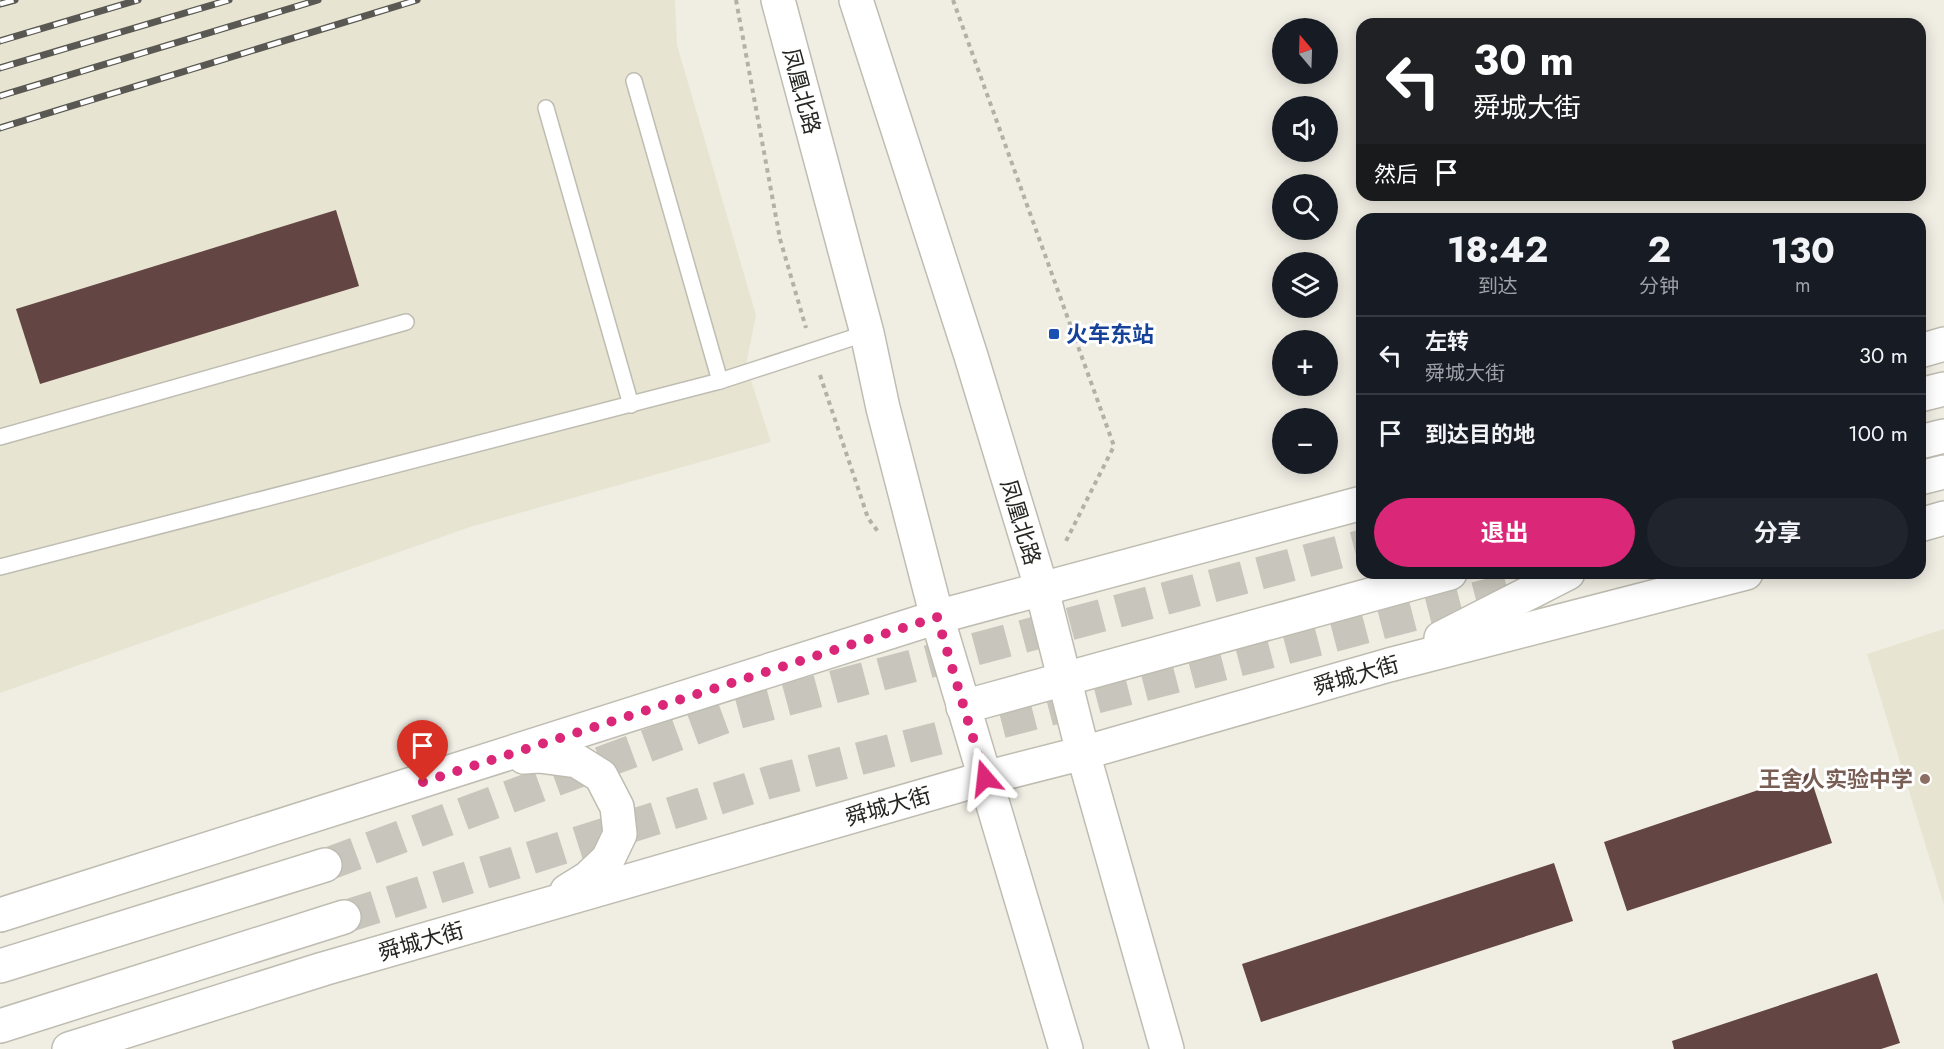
<!DOCTYPE html>
<html lang="zh">
<meta charset="utf-8">
<style>
:root{--surface:#171b24;--page:#20242c;--text:#f1f3f6;--muted:#9ea1a6;--line:#363941;--accent:#db2777}
body{margin:0;font-family:Jost,"Noto Sans SC",sans-serif;background:var(--page);color:var(--text);height:100vh;display:flex;flex-direction:column;font-size:22px;white-space:nowrap}
*{box-sizing:border-box;margin:0}
p{font-size:20px;color:var(--muted)}
.icon{flex:none;width:33px;height:33px;fill:none;stroke:currentColor;stroke-width:2;stroke-linecap:round;stroke-linejoin:round}
.map{position:relative;flex:1;overflow:hidden}
.sheet{position:absolute;left:1356px;top:213px;width:570px;height:366px;display:flex;flex-direction:column;background:var(--surface);border-radius:18px;box-shadow:0 3px 15px #0003}
.sheet>*{flex:none}
.hud{position:absolute;left:1356px;top:18px;width:570px;height:183px;border-radius:18px;box-shadow:0 3px 15px #0003;background:#202124;color:#fff;overflow:hidden}
.needle{width:39px;rotate:341deg}
.controls{position:absolute;left:1272px;top:18px;display:grid;gap:12px}
.controls a{display:grid;place-items:center;width:66px;height:66px;border-radius:50%;background:var(--surface);box-shadow:0 3px 15px #0003;font-size:30px}
.pin{position:absolute;display:grid;place-items:center;width:51px;height:51px;color:#fff;margin:-62px -26px;border-radius:50% 50% 50% 0;rotate:-45deg;box-shadow:0 0 6px #0007}
.pin .icon{rotate:45deg}
.me{position:absolute;width:66px;margin:-33px;rotate:343deg;stroke-linejoin:round;filter:drop-shadow(0 0 4px #0008)}
.turn{display:flex;align-items:center;gap:21px;height:126px;padding:0 18px;font-size:27px}
.turn .icon{width:78px;height:78px;stroke-width:2.5}
.turn b{display:block;font-size:42px;line-height:51px}
.then{display:flex;align-items:center;height:57px;padding:0 18px;background:#0003;gap:12px;font-size:22px}
.eta{display:flex;justify-content:space-evenly;align-items:center;height:102px;text-align:center}
.eta b{font-size:36px;font-weight:700;line-height:42px}
.action{display:flex;gap:12px;margin-top:auto;padding:12px 18px}
.action a{flex:1;height:69px;border-radius:36px;background:var(--accent);color:#fff;font-size:24px;font-weight:700;line-height:69px;text-align:center}
.action a+a{background:var(--page);color:var(--text)}
ul{padding:0;list-style:none}
li{display:flex;align-items:center;gap:18px;height:78px;padding:0 18px;border-top:2px solid var(--line)}
li div{flex:1}
li b{display:block;font-size:22px}
li em{font-style:normal}
.map>svg:first-child{display:block}
.built{fill:#e8e4d2}
.building{fill:#634543}
.lines{fill:none;stroke-linecap:round;stroke-linejoin:round}
.secondary-tunnel{stroke:#c8c6bc;stroke-width:33;stroke-dasharray:33 16;stroke-linecap:butt}
.lane-casing{stroke:#bfbdb2;stroke-width:18}
.secondary-casing{stroke:#bfbdb2;stroke-width:36}
.primary-casing{stroke:#bfbdb2;stroke-width:36}
.path{stroke:#b2b1a8;stroke-width:4;stroke-dasharray:4.5 4.5;stroke-linecap:butt}
.lane{stroke:#fff;stroke-width:15}
.secondary{stroke:#fff;stroke-width:33}
.primary{stroke:#fff;stroke-width:33}
.rail-casing{stroke:#595852;stroke-width:7}
.rail{stroke:#fff;stroke-width:4.5;stroke-dasharray:14;stroke-linecap:butt}
.route{stroke:#db2777;stroke-width:10;stroke-dasharray:0 18}
.transit-dot{fill:#1a4fb4;stroke:#fff;stroke-width:2}
.education-dot{fill:#8d6e63;stroke:#fff;stroke-width:2}
.labels{text-anchor:middle;stroke-width:6;stroke-linejoin:round;paint-order:stroke}
.street-label{font-size:22px;fill:#262622;stroke:#fff}
.transit-label{font-size:22px;font-weight:bold;fill:#164399;stroke:#fff;text-anchor:start}
.education-label{font-size:22px;font-weight:bold;fill:#785e54;stroke:#fff;text-anchor:end}
</style>
<div class="map">
<svg width="1944" height="1049" viewBox="0 0 1944 1049">
<rect width="100%" height="100%" fill="#f0eee3"/>
<g class="built">
<polygon points="0,0 675,0 677,45 756,315 746,365 771,442 470,527 0,693"/>
<polygon points="1944,629 1944,905 1867,654"/>
</g>
<g class="building">
<polygon points="336,210 359,286 40,384 16,309"/>
<polygon points="1809,773 1832,843 1627,911 1604,842"/>
<polygon points="1554,863 1573,921 1261,1022 1242,964"/>
<polygon points="1877,973 1900,1043 1881,1049 1674,1049 1672,1041"/>
</g>
<g class="lines">
<g class="secondary-tunnel">
<polyline points="325,865 736,713 1362,546"/>
<polyline points="344,917 770,782 1535,583"/>
</g>
<defs>
<g id="lane">
<polyline points="634,81 720,381"/>
<polyline points="546,108 631,405"/>
<polyline points="0,437 406,322"/>
<polyline points="0,567 720,381 867,333"/>
</g>
<g id="secondary">
<polyline points="1920,351 1944,344"/>
<polyline points="1920,395 1944,389"/>
<polyline points="1920,442 1944,436"/>
<polyline points="1920,478 1944,472"/>
<polyline points="1920,525 1944,518"/>
<polyline points="1441,638 1568,573"/>
<polyline points="963,707 1450,573"/>
<polyline points="524,757 539,756 577,761 601,776 617,807 620,834 608,859 588,878 567,891"/>
<polyline points="0,915 937,617 1362,503"/>
<polyline points="0,966 325,865"/>
<polyline points="0,1026 344,917"/>
<polyline points="69,1049 323,969 985,778 1083,753 1389,665 1746,573"/>
</g>
<g id="primary">
<polyline points="778,0 867,333 883,408 937,617 1066,1049"/>
<polyline points="856,0 971,356 1042,590 1083,753 1167,1049"/>
</g>
</defs>
<use href="#lane" class="lane-casing"/>
<use href="#secondary" class="secondary-casing"/>
<use href="#primary" class="primary-casing"/>
<g class="path">
<polyline points="736,0 780,239 806,328"/>
<polyline points="953,0 1114,446 1065,543"/>
<polyline points="820,375 868,518 879,533"/>
</g>
<use href="#lane" class="lane"/>
<use href="#secondary" class="secondary"/>
<use href="#primary" class="primary"/>
<defs>
<g id="rail">
<polyline points="0,4 15,0"/>
<polyline points="0,41 138,0"/>
<polyline points="0,68 229,0"/>
<polyline points="0,96 318,0"/>
<polyline points="0,128 417,0"/>
</g>
</defs>
<use href="#rail" class="rail-casing"/>
<use href="#rail" class="rail"/>
</g>
<g class="lines">
<polyline class="route" points="423,782 937,617 985,778"/>
</g>
<rect class="transit-dot" x="1048" y="328" width="12" height="12" rx="3"/>
<circle class="education-dot" cx="1925" cy="779" r="6"/>
<g class="labels">
<g class="street-label">
<text transform="translate(802 91) rotate(75)" y="8">凤凰北路</text>
<text transform="translate(1021 522) rotate(73)" y="8">凤凰北路</text>
<text transform="translate(1356 675) rotate(-16)" y="8">舜城大街</text>
<text transform="translate(888 806) rotate(-16)" y="8">舜城大街</text>
<text transform="translate(421 941) rotate(-16)" y="8">舜城大街</text>
</g>
<g class="transit-label">
<text x="1066" y="342">火车东站</text>
</g>
<g class="education-label">
<text x="1913" y="787">王舍人实验中学</text>
</g>
</g>
</svg>
<div class="controls">
<a><svg class="needle" viewBox="-14 -14 28 28"><path d="M0-13l5 13h-10z" fill="#e53935"/><path d="M0 13l5-13h-10z" fill="#9ea1a6"/></svg></a>
<a><svg class="icon" aria-label="sound" viewBox="0 0 24 24"><path d="M4 9h4l5-4v14l-5-4H4zM17 9q2 3 0 6"/></svg></a>
<a><svg class="icon" aria-label="search" viewBox="0 0 24 24"><circle cx="10" cy="10" r="6"/><path d="M15 15l6 6"/></svg></a>
<a><svg class="icon" aria-label="layers" viewBox="0 0 24 24"><path d="M12 4l9 5-9 5-9-5zM3 14l9 5 9-5"/></svg></a>
<a>+</a>
<a>−</a>
</div>
<div class="pin" style="left:423px;top:782px;background:#d93025"><svg class="icon" aria-label="arrive" viewBox="0 0 24 24"><path d="M6 21V4h12l-3 4 3 4H6"/></svg></div>
<svg class="me" style="left:985px;top:778px" viewBox="-20 -20 40 40"><path d="M0-17L14 15 0 8-14 15z" fill="#db2777" stroke="#fff" stroke-width="4"/></svg>
<div class="hud">
<div class="turn"><svg class="icon" aria-label="left" viewBox="0 0 24 24"><path d="M17 20v-9H6M10 6l-5 5 5 5"/></svg><div><b>30 m</b>舜城大街</div></div>
<div class="then">然后<svg class="icon" aria-label="arrive" viewBox="0 0 24 24"><path d="M6 21V4h12l-3 4 3 4H6"/></svg></div>
</div>
<section class="sheet">
<div class="eta">
<div><b>18:42</b><p>到达</p></div>
<div><b>2</b><p>分钟</p></div>
<div><b>130</b><p>m</p></div>
</div>
<ul>
<li><svg class="icon" aria-label="left" viewBox="0 0 24 24"><path d="M17 20v-9H6M10 6l-5 5 5 5"/></svg><div><b>左转</b><p>舜城大街</p></div><em>30 m</em></li>
<li><svg class="icon" aria-label="arrive" viewBox="0 0 24 24"><path d="M6 21V4h12l-3 4 3 4H6"/></svg><div><b>到达目的地</b></div><em>100 m</em></li>
</ul>
<div class="action"><a>退出</a><a>分享</a></div>
</section>
</div>
